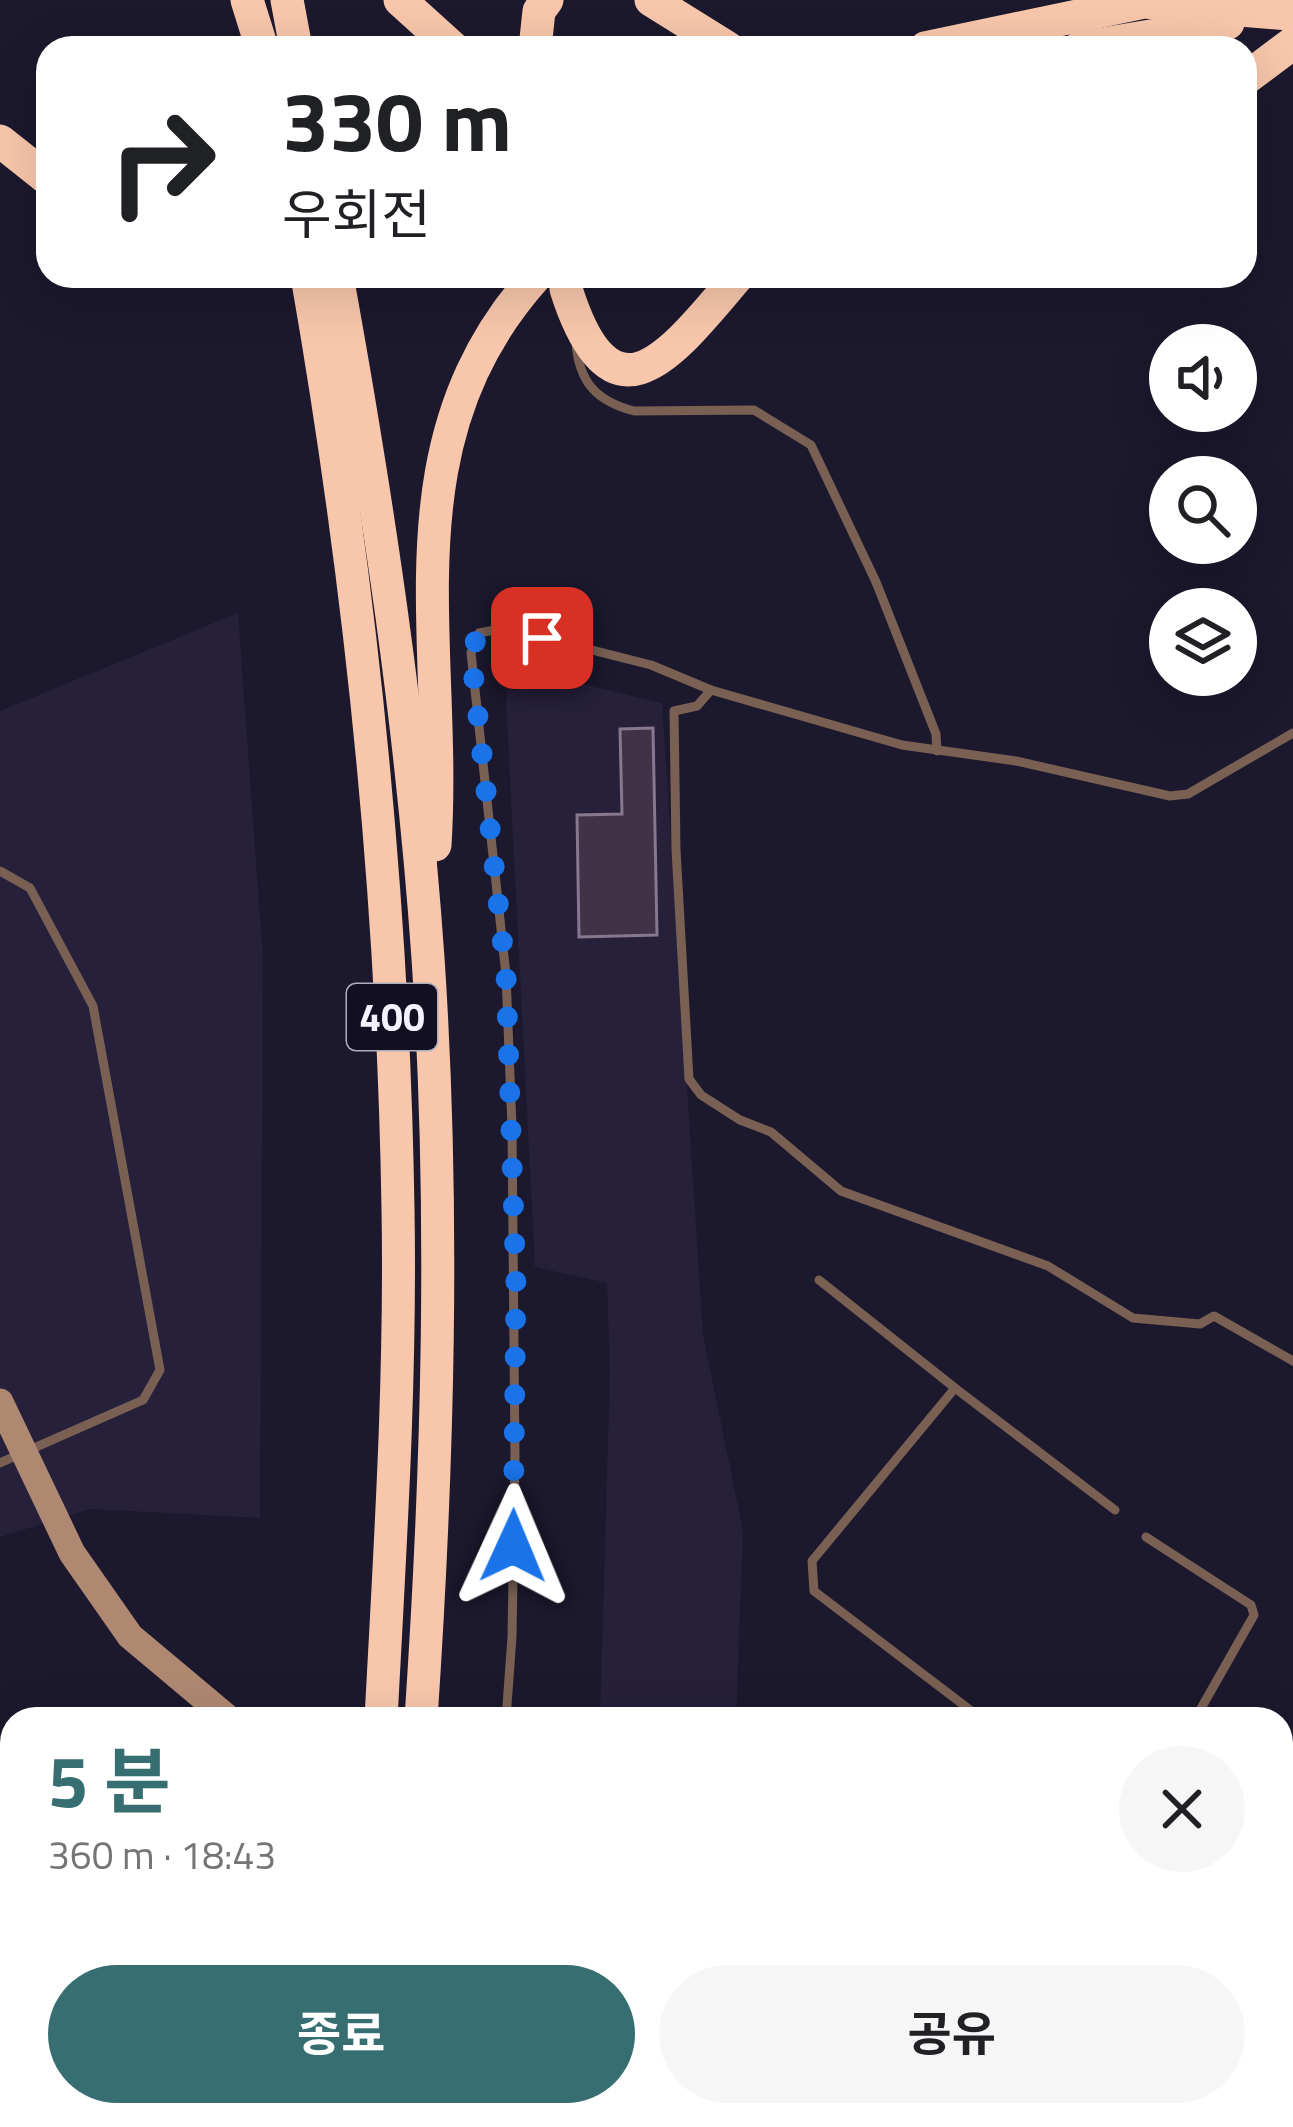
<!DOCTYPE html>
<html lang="ko">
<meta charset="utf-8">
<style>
:root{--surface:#fff;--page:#f6f6f6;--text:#202124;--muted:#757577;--accent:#366e72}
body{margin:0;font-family:"Titillium Web","Noto Sans KR",sans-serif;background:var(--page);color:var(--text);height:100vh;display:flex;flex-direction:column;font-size:45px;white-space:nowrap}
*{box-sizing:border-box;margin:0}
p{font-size:39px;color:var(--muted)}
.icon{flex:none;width:66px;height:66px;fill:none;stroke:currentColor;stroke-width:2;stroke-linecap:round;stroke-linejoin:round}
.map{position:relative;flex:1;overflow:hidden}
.drawer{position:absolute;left:0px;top:1707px;width:1293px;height:420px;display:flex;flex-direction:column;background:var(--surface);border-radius:36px 36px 0 0;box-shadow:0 12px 48px #0002}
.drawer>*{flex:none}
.guide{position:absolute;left:36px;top:36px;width:1221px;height:252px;border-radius:36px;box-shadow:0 12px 48px #0002;background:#fff;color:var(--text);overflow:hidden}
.buttons{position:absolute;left:1149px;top:324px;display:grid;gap:24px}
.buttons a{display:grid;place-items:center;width:108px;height:108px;border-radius:50%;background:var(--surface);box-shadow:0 12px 48px #0002;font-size:60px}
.pin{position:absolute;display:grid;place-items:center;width:102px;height:102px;color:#fff;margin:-51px;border-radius:24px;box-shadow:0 6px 18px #0006}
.me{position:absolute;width:132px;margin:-66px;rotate:1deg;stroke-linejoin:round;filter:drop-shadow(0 0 9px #0008)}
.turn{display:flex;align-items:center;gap:42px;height:252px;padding:0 48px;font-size:54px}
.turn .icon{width:156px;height:156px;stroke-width:2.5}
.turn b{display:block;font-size:84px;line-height:102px}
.round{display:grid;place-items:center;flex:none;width:126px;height:126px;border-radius:63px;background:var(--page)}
.overview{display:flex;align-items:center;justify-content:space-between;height:204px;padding:0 48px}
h1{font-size:72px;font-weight:700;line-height:90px;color:var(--accent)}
.cta{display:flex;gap:24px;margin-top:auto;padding:24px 48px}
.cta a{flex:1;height:138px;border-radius:72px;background:var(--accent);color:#fff;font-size:48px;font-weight:700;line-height:138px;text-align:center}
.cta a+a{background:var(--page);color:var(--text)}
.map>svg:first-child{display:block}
.built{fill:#26203b}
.building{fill:#403348;stroke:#87778f;stroke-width:3}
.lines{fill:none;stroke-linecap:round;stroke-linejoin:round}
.service{stroke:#796053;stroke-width:9}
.secondary{stroke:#af8872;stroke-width:27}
.motorway{stroke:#f7c6ab;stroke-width:33}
.route{stroke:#1a73e8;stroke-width:21;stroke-dasharray:0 37.8}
.labels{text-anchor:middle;stroke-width:12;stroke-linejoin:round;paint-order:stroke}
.shield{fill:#130f23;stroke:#b0aebc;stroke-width:3}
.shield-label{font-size:39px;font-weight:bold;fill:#f3f2fe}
</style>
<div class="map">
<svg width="1293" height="2127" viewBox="0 0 1293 2127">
<rect width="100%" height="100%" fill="#1c182d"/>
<g class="built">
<polygon points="238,613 263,958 260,1518 90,1509 0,1537 0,711"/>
<polygon points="510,667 662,703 703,1334 743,1531 736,1719 600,1719 610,1372 607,1283 535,1267 506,702"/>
</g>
<polygon class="building" points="653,728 657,935 579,937 577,815 622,814 620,729"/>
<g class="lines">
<g class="service">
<path d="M576,343C579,382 596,401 634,411L754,410L811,445L876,582L936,734L937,751"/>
<polyline points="711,690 697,706 674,711 676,850 689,1079 701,1095 740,1120 771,1132 841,1191 1048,1266 1133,1318 1200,1324 1214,1316 1293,1361"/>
<polyline points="0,871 30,888 93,1006 160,1370 143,1400 0,1463"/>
<polyline points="819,1280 955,1388"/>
<polyline points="1146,1537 1251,1605 1254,1615 1195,1719"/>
<polyline points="506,1719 512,1637 515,1456 512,1127 506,975 471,653 479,633 505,628 651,665 711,690 902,745 1016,761 1170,796 1188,794 1293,733"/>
<polyline points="982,1719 814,1591 812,1561 955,1388 1115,1510"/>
<polyline points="1098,2115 1110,2127"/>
<polyline points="280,2127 282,2115"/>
<polyline points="1129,2127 1141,2115"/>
</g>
<g class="secondary">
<polyline points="0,1402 72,1553 130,1636 229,1719"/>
<polyline points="1281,2003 1293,1987"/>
<polyline points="1281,2061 1293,2046"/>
<polyline points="734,2115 750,2127"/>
<polyline points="1189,2127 1198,2115"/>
<polyline points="1231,2127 1240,2115"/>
</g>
<g class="motorway">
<polyline points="247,0 262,48"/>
<polyline points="287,0 296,48"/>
<polyline points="400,0 453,48"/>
<polyline points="651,0 728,48"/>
<polyline points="535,48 539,11 547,0"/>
<polyline points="925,48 1144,2 1289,14"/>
<polyline points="1079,48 1228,23"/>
<polyline points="1245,79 1293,43"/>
<polyline points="0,141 48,179"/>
<path d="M307,276C361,585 393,895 398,1209C401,1379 390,1549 381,1719"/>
<path d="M337,276C378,502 412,729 428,958C445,1212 438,1466 421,1719"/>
<path d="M566,289C613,438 675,349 738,276"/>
<path d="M435,845C448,641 384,445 536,276"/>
<polyline points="336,2127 338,2115"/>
<polyline points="375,2127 376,2115"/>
</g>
</g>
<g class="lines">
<path class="route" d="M513,1546L516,1286L506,975L471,652L479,633C500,624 521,632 542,638"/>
</g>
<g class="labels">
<rect class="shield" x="347" y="984" width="90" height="66" rx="9"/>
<g class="shield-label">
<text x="392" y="1031">400</text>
</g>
</g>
</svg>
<div class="buttons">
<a><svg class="icon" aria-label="sound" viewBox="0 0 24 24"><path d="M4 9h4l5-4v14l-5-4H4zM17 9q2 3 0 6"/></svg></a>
<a><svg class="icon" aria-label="search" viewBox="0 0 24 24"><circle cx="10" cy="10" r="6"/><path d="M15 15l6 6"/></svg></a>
<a><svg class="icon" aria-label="layers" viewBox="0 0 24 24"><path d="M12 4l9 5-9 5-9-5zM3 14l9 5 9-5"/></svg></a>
</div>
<div class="pin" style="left:542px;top:638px;background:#d93025"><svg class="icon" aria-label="arrive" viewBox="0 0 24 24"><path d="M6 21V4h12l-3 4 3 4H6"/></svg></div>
<svg class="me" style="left:513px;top:1546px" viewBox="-20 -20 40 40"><path d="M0-17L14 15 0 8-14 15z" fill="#1a73e8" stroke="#fff" stroke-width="4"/></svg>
<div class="guide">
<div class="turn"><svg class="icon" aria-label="right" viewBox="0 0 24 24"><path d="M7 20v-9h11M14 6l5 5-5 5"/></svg><div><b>330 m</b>우회전</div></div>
</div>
<section class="drawer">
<div class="overview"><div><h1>5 분</h1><p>360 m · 18:43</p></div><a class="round"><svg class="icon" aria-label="close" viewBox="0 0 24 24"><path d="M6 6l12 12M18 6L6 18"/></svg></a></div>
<div class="cta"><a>종료</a><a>공유</a></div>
</section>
</div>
